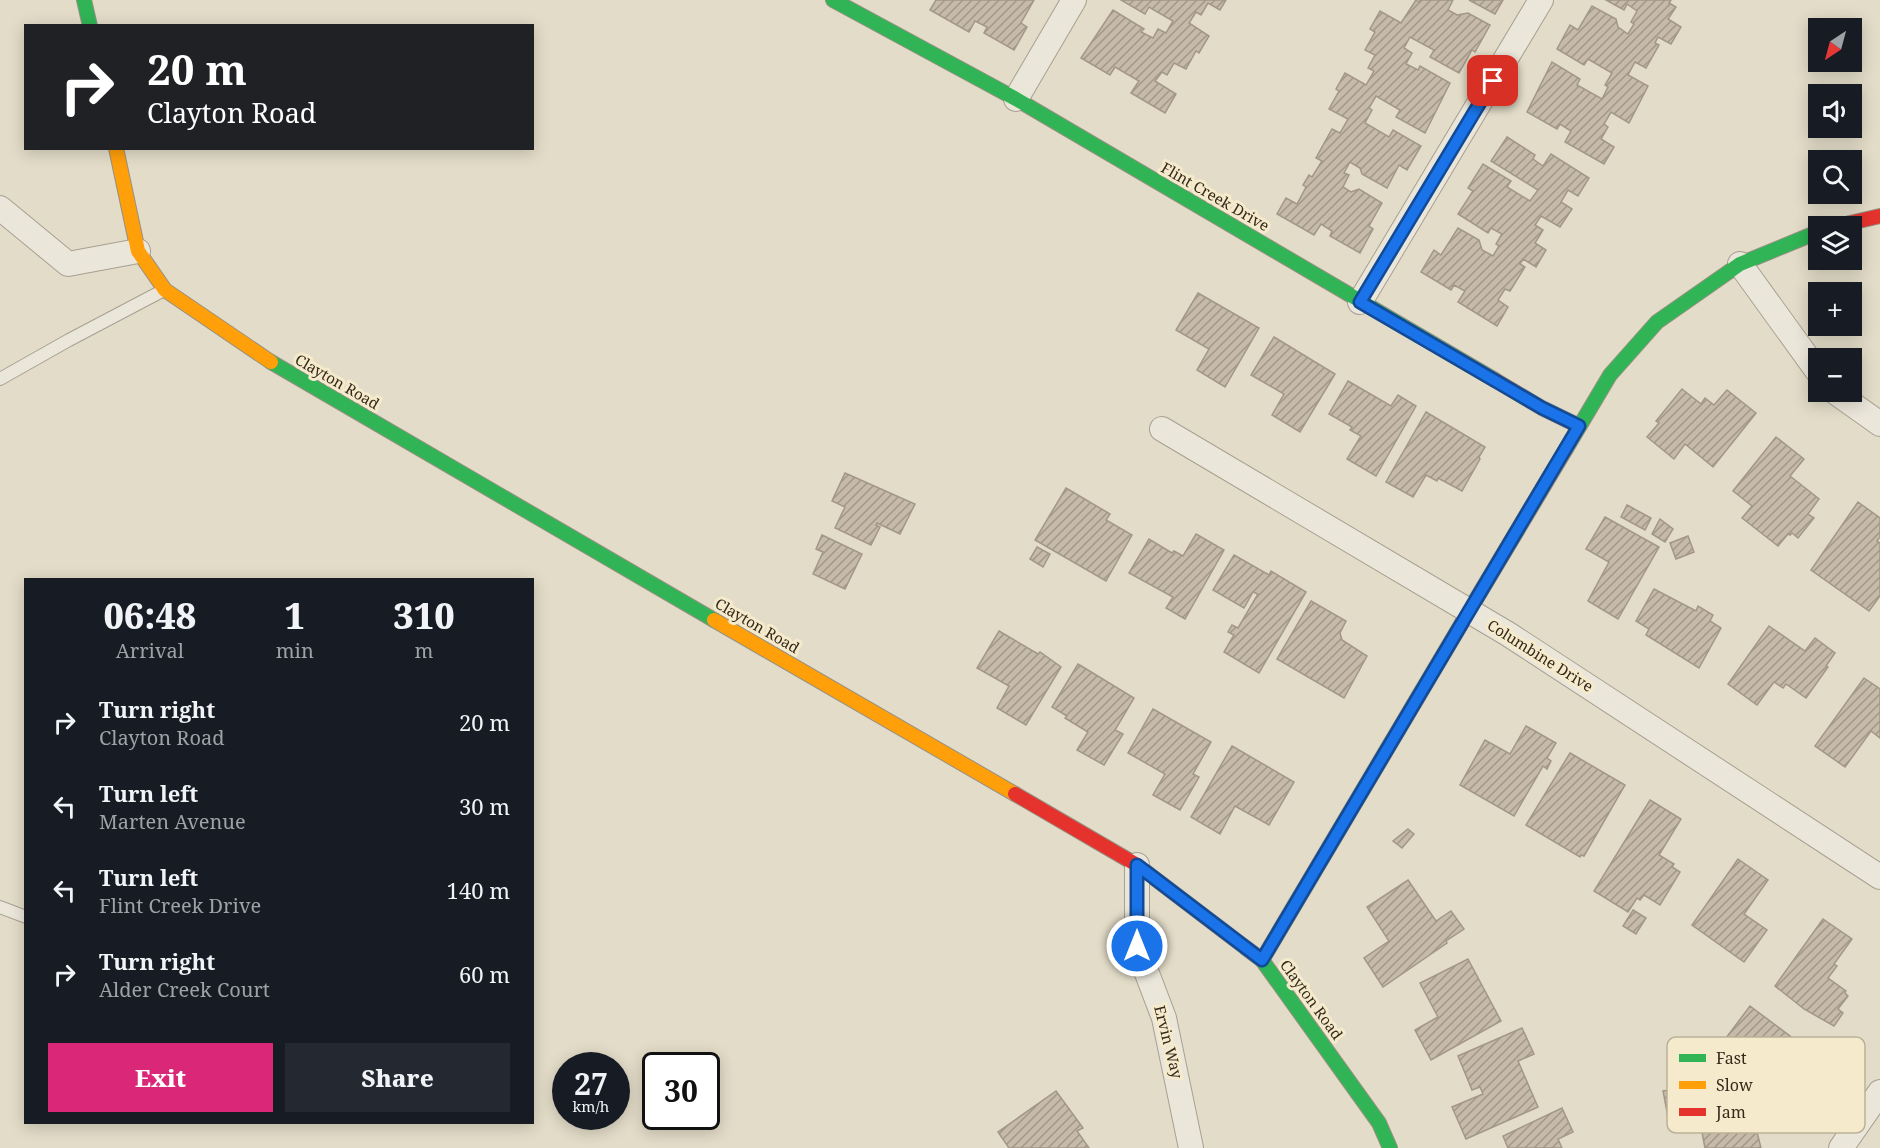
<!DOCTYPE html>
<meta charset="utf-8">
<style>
:root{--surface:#171b24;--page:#242831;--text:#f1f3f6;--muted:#9ea1a6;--accent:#db2777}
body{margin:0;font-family:"Noto Serif",serif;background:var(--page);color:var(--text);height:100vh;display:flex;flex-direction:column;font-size:22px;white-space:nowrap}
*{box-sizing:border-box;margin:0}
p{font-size:20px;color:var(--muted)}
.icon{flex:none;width:33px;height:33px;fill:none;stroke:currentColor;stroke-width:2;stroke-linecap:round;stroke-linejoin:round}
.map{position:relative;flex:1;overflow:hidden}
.details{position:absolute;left:24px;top:578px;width:510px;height:546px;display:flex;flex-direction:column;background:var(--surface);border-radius:0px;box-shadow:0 3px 15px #0003}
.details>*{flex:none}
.hud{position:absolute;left:24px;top:24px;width:510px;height:126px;border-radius:0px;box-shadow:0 3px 15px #0003;background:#202124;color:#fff;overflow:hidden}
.needle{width:39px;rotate:216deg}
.tools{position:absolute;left:1808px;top:18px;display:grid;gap:12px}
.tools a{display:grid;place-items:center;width:54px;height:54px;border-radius:0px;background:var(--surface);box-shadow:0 3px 15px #0003;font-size:30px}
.speed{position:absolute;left:552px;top:1052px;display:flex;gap:12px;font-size:30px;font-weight:700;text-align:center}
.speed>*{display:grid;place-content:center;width:78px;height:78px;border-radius:50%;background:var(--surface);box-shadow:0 3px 15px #0003;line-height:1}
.speed small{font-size:15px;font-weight:400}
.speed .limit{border:3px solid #111;border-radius:9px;background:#fff;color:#111}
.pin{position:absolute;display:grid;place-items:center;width:51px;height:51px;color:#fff;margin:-26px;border-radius:12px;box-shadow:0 3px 9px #0006}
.me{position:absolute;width:66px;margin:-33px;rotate:0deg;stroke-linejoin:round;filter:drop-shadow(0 0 4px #0008)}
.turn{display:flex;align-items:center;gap:21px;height:126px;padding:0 24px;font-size:27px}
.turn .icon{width:78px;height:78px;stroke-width:2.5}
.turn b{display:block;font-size:42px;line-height:51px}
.eta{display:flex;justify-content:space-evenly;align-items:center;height:102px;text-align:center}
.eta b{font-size:36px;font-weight:800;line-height:42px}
.cta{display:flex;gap:12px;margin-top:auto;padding:12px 24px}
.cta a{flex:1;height:69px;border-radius:0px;background:var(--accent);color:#fff;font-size:24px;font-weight:800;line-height:69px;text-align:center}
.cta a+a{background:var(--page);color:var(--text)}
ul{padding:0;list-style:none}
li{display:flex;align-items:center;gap:18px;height:84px;padding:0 24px}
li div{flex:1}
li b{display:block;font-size:22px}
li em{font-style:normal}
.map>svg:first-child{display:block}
.building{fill:url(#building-hatch);stroke:#a29788;stroke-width:1.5}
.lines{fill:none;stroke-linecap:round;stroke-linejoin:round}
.lane-casing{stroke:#a7a092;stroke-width:14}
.street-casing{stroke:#a7a092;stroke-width:26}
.fast-casing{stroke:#979082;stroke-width:16}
.slow-casing{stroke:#979082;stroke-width:16}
.jam-casing{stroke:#979082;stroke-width:16}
.lane{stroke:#ebe6da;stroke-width:12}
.street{stroke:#ebe6da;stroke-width:24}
.fast{stroke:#30b455;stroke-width:14}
.slow{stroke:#ff9f0a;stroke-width:14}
.jam{stroke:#e5322d;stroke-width:14}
.route-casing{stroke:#114b97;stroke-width:15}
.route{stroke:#1a73e8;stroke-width:10}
.labels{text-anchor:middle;stroke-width:6;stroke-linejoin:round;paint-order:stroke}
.street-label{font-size:15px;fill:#35291b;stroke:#f5ebcc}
.key{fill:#f5ebcc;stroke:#bbb197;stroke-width:1.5}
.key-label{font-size:16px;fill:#35291b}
</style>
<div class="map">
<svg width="1880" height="1148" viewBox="0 0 1880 1148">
<defs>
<pattern id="building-hatch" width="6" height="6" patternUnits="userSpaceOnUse" patternTransform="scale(1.5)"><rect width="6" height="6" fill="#c6baa9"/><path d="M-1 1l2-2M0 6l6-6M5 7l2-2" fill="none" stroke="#a29789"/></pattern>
</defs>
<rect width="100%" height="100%" fill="#e3dcc8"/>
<g class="building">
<polygon points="936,0 1034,0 1021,23 1027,27 1014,50 984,33 987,27 975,21 969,32 930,10"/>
<polygon points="1121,0 1226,0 1220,10 1208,3 1201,15 1196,12 1189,23 1209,36 1199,53 1196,51 1186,69 1174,63 1167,75 1162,72 1155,81 1176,94 1165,113 1131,93 1139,81 1115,67 1110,75 1081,58 1113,10 1144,29 1141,32 1153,38 1158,29 1166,33 1173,21 1149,7 1145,14"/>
<polygon points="1416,0 1419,2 1420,0 1453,0 1448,10 1457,15 1468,13 1490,25 1475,52 1472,50 1459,73 1430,57 1434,50 1410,37 1404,48 1412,53 1406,64 1418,70 1420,66 1450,83 1425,133 1396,117 1400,110 1376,96 1369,108 1372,110 1365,123 1389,137 1393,130 1421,146 1407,170 1399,165 1387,188 1362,174 1360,168 1350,162 1344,173 1349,175 1343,187 1351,192 1359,189 1382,203 1369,226 1373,229 1360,253 1330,236 1332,231 1321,224 1314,235 1277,214 1286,198 1297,204 1306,187 1303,185 1309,175 1312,177 1322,161 1316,158 1332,129 1340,133 1348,119 1329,109 1339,91 1336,89 1345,73 1366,85 1374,71 1368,68 1375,55 1365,50 1375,32 1370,29 1380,11 1401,23"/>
<polygon points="1469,0 1503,0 1495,14"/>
<polygon points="1606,0 1671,0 1669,3 1676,7 1668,19 1681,27 1671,44 1658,37 1655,43 1659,45 1646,68 1635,62 1628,75 1648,86 1629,123 1611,112 1604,124 1608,127 1601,139 1614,147 1604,164 1565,142 1571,131 1560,124 1557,129 1527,112 1552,62 1580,79 1577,85 1602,99 1608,87 1605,85 1612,73 1588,59 1584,65 1557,49 1570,25 1578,30 1592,6 1616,19 1618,27 1628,34 1634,24 1631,22 1637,11 1627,4 1624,10"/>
<polygon points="1507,137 1535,155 1533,159 1543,166 1551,154 1589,178 1578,196 1568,190 1561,202 1572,209 1560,227 1541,216 1535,225 1543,230 1535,243 1546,250 1536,267 1523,259 1520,264 1525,267 1510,291 1505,289 1498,300 1508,307 1497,326 1458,302 1465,291 1454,285 1451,290 1421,272 1434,250 1441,255 1458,228 1479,240 1482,250 1493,256 1499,246 1496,244 1502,234 1491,228 1488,233 1458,214 1473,191 1468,188 1483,164 1511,181 1507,187 1530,201 1538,190 1491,161"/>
<polygon points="1198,293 1259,328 1225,387 1197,370 1209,349 1176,330"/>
<polygon points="1274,337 1335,374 1300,432 1272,415 1284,394 1251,375"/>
<polygon points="1348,381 1391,406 1398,395 1416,406 1376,476 1347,459 1361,436 1350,430 1352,427 1329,414"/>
<polygon points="1682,389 1701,404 1705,398 1714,405 1727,390 1756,413 1713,467 1685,444 1674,459 1647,437 1659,423 1656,421"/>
<polygon points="1426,412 1485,447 1479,457 1480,459 1462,491 1438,478 1437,481 1426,475 1413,497 1386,482"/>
<polygon points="1776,437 1804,459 1790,476 1819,499 1808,514 1814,518 1798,538 1792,533 1790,535 1788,534 1778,546 1742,518 1752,506 1733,491"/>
<polygon points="845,473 915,504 900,534 877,523 876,525 880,527 871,545 835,528 845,507 832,501"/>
<polygon points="1066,488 1110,514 1106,520 1132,535 1106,581 1035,540"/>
<polygon points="1858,502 1880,518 1880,537 1877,541 1880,543 1880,596 1869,611 1811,570"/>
<polygon points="1627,505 1651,518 1645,530 1621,517"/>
<polygon points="1605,517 1659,547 1618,619 1588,601 1609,562 1586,549"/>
<polygon points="1660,519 1673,529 1665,542 1652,534"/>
<polygon points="1196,534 1224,550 1185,619 1166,608 1173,597 1129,573 1149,539 1172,553 1174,551 1183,556"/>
<polygon points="822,535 862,554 845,589 813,574 823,552 816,549"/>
<polygon points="1688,536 1694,552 1676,559 1670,543"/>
<polygon points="1037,547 1050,554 1043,567 1030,559"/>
<polygon points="1234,555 1269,575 1271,571 1306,592 1259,673 1224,652 1234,635 1228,632 1232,625 1238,628 1258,594 1253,592 1244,608 1213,590"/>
<polygon points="1654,589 1696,611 1698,606 1713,615 1710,621 1721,628 1699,668 1646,635 1649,629 1636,621"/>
<polygon points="1311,601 1346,621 1340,633 1342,640 1367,656 1344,698 1277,659"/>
<polygon points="1769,626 1805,651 1815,638 1835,653 1826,666 1828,667 1806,698 1786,684 1783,688 1774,682 1757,705 1728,684"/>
<polygon points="999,631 1038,654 1040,652 1061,667 1026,725 997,708 1009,686 977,668"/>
<polygon points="1078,664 1134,698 1115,730 1123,734 1104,765 1077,750 1088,732 1065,718 1067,716 1052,707"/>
<polygon points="1864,678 1880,689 1880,738 1871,731 1845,767 1815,746"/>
<polygon points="1153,709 1211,742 1193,774 1199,777 1180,810 1153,795 1165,774 1128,753"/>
<polygon points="1526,726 1556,743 1547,758 1551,761 1547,769 1543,766 1514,816 1460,785 1485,740 1510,754"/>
<polygon points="1232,746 1294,782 1269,825 1235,806 1220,834 1191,817"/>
<polygon points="1570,753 1625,785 1584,856 1581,855 1580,857 1526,825"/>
<polygon points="1650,800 1681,819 1659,855 1674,864 1672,867 1680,872 1660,905 1644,895 1640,900 1637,898 1628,912 1594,891"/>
<polygon points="1408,829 1414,834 1402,848 1393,841"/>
<polygon points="1738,859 1768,880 1744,914 1767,930 1744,962 1692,925"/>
<polygon points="1408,880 1436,921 1451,911 1464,929 1446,941 1447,943 1383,987 1364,958 1389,941 1367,907"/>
<polygon points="1633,910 1646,918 1636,934 1623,926"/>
<polygon points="1823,919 1852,939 1834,964 1837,966 1828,978 1846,991 1845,993 1848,996 1838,1009 1843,1013 1834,1026 1804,1009 1775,986"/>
<polygon points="1468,959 1501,1021 1431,1060 1415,1030 1438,1017 1420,983"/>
<polygon points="1750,1006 1818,1057 1797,1086 1761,1059 1745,1082 1714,1059 1716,1056 1714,1054"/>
<polygon points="1522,1028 1534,1054 1518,1061 1538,1107 1466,1139 1452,1107 1483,1094 1480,1087 1472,1090 1458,1056"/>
<polygon points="1678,1089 1682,1114 1668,1117 1663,1091"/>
<polygon points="1056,1091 1083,1128 1077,1131 1089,1148 1009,1148 998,1132"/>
<polygon points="1562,1108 1573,1132 1558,1139 1562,1148 1508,1148 1503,1136"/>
<polygon points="1751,1108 1761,1148 1705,1148 1699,1117"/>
</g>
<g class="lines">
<defs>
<g id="lane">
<polyline points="0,379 69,340 164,290"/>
<polyline points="0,907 26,917"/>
</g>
<g id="street">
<polyline points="1016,99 1074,0"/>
<polyline points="0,208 68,264 138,251"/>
<polyline points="1740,264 1818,372"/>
<polyline points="1360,302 1541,0"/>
<polyline points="1835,392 1880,424"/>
<polyline points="1162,429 1508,634 1880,877"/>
<polyline points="1137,865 1137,947 1164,1018 1191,1148"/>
<polyline points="1841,1148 1880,1092"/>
</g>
<g id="fast">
<polyline points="84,0 90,26"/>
<polyline points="833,0 1016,99 1495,380"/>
<polyline points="271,362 714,620"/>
<polyline points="1566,449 1610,375 1657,322 1740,264 1818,232"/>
<polyline points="1246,948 1262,960 1379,1123 1390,1148"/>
<polyline points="1262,960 1472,606"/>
</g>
<g id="slow">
<polyline points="116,148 138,251 165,290 271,362"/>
<polyline points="1472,606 1566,449"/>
<polyline points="714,620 1015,794"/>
</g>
<g id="jam">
<polyline points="1837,226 1880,216"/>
<polyline points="1495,380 1542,408 1579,426"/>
<polyline points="1015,794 1137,865 1246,948"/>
</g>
</defs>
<use href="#lane" class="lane-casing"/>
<use href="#street" class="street-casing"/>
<use href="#fast" class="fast-casing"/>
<use href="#slow" class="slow-casing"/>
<use href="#jam" class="jam-casing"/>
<use href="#lane" class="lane"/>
<use href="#street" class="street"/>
<use href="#fast" class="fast"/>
<use href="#slow" class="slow"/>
<use href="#jam" class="jam"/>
</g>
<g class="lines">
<defs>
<polyline id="route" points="1137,946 1137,865 1262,960 1579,426 1542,408 1360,302 1493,81"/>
</defs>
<use href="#route" class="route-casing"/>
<use href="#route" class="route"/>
</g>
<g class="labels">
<g class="street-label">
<text transform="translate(1215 197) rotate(30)" y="5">Flint Creek Drive</text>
<text transform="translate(337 382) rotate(30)" y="5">Clayton Road</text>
<text transform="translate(757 626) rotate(30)" y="5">Clayton Road</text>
<text transform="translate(1540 656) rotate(32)" y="5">Columbine Drive</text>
<text transform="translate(1311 1000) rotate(54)" y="5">Clayton Road</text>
<text transform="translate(1168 1042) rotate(76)" y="5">Ervin Way</text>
</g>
</g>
<rect x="1667" y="1037" width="198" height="96" rx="9" class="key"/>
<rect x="1679" y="1054" width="27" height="8" fill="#30b455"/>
<rect x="1679" y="1081" width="27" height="8" fill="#ff9f0a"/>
<rect x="1679" y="1108" width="27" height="8" fill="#e5322d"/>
<g class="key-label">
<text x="1716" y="1064">Fast</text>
<text x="1716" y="1091">Slow</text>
<text x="1716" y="1118">Jam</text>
</g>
</svg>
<div class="tools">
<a><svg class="needle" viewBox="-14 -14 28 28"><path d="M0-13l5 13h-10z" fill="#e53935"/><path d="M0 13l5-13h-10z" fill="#9ea1a6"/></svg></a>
<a><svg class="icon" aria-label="sound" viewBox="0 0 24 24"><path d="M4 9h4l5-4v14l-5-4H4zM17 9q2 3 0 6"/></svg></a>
<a><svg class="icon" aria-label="search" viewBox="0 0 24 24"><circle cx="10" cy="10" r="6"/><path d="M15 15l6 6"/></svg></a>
<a><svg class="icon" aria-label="layers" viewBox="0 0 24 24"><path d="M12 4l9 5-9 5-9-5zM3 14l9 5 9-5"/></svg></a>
<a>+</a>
<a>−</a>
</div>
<div class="speed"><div>27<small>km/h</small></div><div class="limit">30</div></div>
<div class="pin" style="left:1493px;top:81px;background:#d93025"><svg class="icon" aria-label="arrive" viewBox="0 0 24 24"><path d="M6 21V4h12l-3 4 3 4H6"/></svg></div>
<svg class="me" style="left:1137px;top:946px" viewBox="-20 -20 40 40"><circle r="17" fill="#1a73e8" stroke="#fff" stroke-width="3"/><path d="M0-11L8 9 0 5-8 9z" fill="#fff"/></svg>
<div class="hud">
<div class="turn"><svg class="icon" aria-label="right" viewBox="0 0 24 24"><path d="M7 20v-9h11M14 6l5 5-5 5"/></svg><div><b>20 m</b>Clayton Road</div></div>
</div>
<section class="details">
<div class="eta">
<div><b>06:48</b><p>Arrival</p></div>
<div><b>1</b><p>min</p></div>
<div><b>310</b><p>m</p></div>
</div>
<ul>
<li><svg class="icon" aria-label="right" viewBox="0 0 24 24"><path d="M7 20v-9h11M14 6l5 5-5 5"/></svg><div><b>Turn right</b><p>Clayton Road</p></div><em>20 m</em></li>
<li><svg class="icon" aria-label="left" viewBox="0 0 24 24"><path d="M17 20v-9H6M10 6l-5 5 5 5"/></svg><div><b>Turn left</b><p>Marten Avenue</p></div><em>30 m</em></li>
<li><svg class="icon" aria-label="left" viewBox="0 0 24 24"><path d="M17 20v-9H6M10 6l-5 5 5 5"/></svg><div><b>Turn left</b><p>Flint Creek Drive</p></div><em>140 m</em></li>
<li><svg class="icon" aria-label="right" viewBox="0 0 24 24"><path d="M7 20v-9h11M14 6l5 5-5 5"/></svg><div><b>Turn right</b><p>Alder Creek Court</p></div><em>60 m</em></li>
</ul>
<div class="cta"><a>Exit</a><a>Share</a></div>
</section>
</div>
